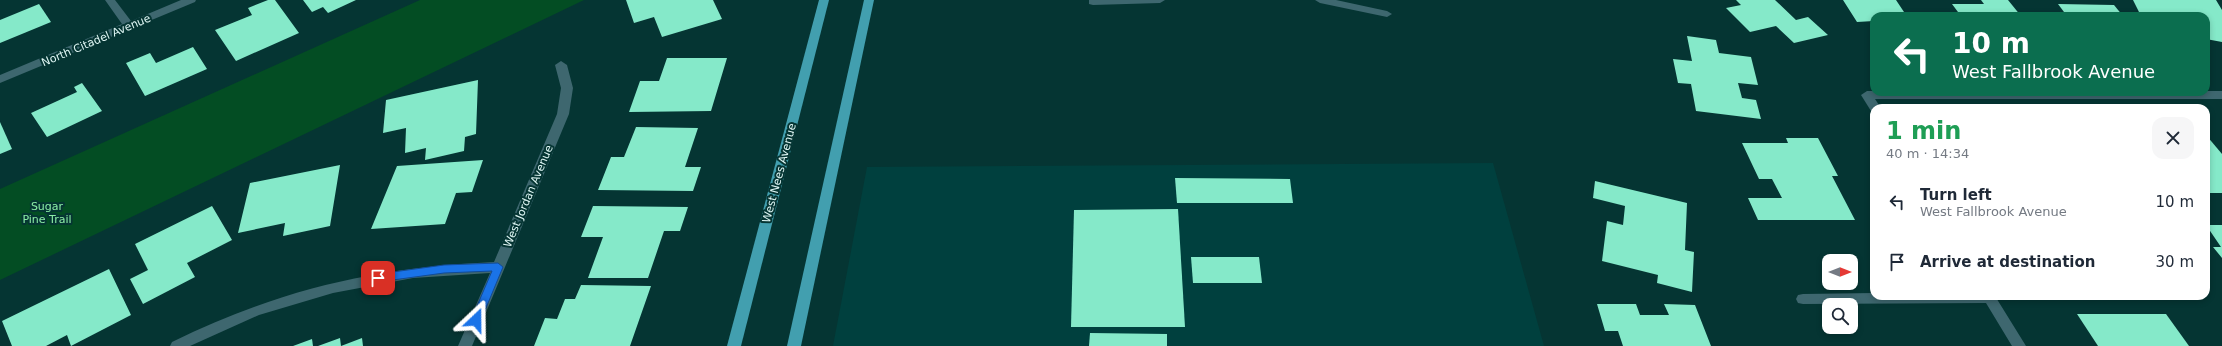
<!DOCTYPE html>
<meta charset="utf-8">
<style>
:root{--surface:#fff;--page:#f6f6f7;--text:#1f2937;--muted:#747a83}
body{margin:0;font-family:"DejaVu Sans",sans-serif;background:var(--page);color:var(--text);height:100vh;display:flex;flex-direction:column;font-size:15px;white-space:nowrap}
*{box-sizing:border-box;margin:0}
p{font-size:13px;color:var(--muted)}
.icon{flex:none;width:22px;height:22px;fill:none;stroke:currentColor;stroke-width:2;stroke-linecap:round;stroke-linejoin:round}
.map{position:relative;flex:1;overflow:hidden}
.side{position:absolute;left:1870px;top:104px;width:340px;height:196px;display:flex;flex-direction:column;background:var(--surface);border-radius:12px;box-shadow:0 2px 6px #0003}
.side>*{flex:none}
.guide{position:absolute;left:1870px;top:12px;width:340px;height:84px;border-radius:12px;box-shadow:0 2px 6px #0003;background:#0b6e4f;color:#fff;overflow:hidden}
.needle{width:26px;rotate:90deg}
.tools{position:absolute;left:1822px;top:254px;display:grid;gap:8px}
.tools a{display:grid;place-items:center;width:36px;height:36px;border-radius:8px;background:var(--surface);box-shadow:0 2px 6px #0003;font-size:20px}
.pin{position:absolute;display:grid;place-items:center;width:34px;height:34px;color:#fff;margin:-17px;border-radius:8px;box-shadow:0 2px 6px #0006}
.me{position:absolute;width:44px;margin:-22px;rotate:23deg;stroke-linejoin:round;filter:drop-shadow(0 0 3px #0008)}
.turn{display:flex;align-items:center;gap:14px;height:84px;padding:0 16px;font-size:18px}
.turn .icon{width:52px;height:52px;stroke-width:2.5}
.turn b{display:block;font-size:28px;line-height:34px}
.round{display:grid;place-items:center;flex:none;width:42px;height:42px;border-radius:12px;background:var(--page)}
.head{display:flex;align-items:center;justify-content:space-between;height:68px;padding:0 16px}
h1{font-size:24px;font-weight:600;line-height:30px;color:#1e9e55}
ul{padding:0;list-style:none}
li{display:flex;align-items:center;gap:12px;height:60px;padding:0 16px}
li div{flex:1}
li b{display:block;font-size:15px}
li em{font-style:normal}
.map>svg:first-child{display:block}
.built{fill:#00403e}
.green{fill:#034d23}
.building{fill:#85e9c9}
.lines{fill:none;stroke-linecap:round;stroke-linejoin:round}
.minor{fill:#3e676f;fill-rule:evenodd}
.major{fill:#429faf;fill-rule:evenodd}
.route{fill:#1a73e8;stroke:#114b97}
.labels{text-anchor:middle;stroke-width:4;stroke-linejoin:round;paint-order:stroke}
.street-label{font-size:11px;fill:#dff6f4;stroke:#053533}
.park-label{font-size:11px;fill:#8beca5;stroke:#053533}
</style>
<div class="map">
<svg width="2222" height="346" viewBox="0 0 2222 346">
<rect width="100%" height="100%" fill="#053533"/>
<polygon class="built" points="1493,163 1544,346 833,346 867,167"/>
<polygon class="green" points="420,0 584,0 0,280 0,189"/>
<g class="building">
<polygon points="268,0 275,0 299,33 236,61 215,30 252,15 248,8"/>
<polygon points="303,0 356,0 328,13 323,7 312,12"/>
<polygon points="626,0 713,0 722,19 662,37 654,17 634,23"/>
<polygon points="1736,0 1775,0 1796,20 1808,17 1828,35 1794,43 1776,26 1750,32 1726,8 1741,5"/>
<polygon points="1843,0 1896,0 1904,12 1915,12 1918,16 1874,16 1874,21 1857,22"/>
<polygon points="1981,0 2008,0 2021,16 1961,16 1952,4 1984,4"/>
<polygon points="2133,0 2216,0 2222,10 2222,42 2206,39 2206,16 2141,16"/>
<polygon points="39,4 51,22 0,43 0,20"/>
<polygon points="2058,4 2114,5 2123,16 2067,16"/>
<polygon points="1687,36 1716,40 1719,53 1751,57 1758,85 1738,83 1742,98 1756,100 1761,119 1696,111 1691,84 1678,83 1673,59 1692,61"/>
<polygon points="193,47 207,69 145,96 126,63 150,53 156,63"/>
<polygon points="667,58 727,58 711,111 629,112 640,81 659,81"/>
<polygon points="478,80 476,134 465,137 464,151 425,160 426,148 405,153 406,128 383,133 386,100"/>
<polygon points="82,83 102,111 47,137 31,113 77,92 74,87"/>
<polygon points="0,122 12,149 0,154"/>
<polygon points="636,127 698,128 685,167 701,167 693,191 598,190 611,157 624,157"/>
<polygon points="2206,135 2222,154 2222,193 2206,193"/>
<polygon points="1786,138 1818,138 1838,176 1832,176 1855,220 1758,220 1748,198 1782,198 1772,179 1759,179 1742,143 1788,143"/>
<polygon points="483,160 472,192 456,193 445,224 371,229 397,166"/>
<polygon points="340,165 330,226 283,236 285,223 238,233 250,183"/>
<polygon points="1175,178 1290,179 1293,203 1177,203"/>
<polygon points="1595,181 1687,203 1685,250 1694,252 1692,292 1657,283 1658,275 1602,261 1607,221 1623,225 1625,206 1593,198"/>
<polygon points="212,206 232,240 187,263 195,277 143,304 130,279 148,270 135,244"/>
<polygon points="593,206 688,207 680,231 664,231 648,278 588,278 603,237 581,237"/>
<polygon points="1178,209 1185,327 1071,327 1074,210"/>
<polygon points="2206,225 2222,225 2222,258 2213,247 2221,247"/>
<polygon points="1191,257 1259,257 1262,283 1193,283"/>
<polygon points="109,269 131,315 71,346 67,335 46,346 12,346 2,321"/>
<polygon points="581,285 651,286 630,346 534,346 545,318 557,319 565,299 575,299"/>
<polygon points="1597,304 1636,304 1640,315 1669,315 1664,304 1695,305 1711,346 1623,346 1618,331 1605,331"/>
<polygon points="2077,314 2166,314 2189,346 2098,346"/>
<polygon points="1090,333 1167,334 1167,346 1089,346"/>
<polygon points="340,338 341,346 362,338 363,346 318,346"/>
<polygon points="312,339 313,346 293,346"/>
</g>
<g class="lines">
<g class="minor">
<polygon points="105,0 115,0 131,21 181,0 196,0 195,2 0,83 0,75 122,24"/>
<polygon points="1089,0 1165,0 1160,3 1093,5 1089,4"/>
<polygon points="1315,0 1336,0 1387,11 1392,14 1387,17 1320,3"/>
<path d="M561,61L567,65L573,88L569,114L472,346H458L490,273L413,278L333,293L259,315L190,346H170L172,342C281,289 373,268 494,262L557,114L561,88L555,65Z"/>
<polygon points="1867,91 2222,91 2222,99 1875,99 1881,108 1874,108 1874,112 1871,111 1861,95"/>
<polygon points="1874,293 1874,296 1995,296 2026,346 2012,346 1986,303 1803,304 1798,303 1796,299 1798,295 1803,294"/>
</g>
<g class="major">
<polygon points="819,0 829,0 741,346 727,346"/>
<polygon points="864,0 874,0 801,346 787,346"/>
</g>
</g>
<polygon class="route" points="498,263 503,267 481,320 476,324 471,320 492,271 444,273 378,282 373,278 378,274 444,265"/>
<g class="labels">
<g class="street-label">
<text transform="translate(96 40) rotate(-23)" y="4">North Citadel Avenue</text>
<text transform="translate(779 173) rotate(-75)" y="4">West Nees Avenue</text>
<text transform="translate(528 196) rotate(-67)" y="4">West Jordan Avenue</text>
</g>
<g class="park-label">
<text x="47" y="210">Sugar<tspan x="47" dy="13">Pine Trail</tspan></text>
</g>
</g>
</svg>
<div class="tools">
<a><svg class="needle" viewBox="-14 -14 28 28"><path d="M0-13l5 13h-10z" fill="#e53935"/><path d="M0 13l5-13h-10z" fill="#747a83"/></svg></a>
<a><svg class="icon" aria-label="search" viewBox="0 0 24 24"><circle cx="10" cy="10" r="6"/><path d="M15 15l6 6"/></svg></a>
</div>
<div class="pin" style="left:378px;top:278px;background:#d93025"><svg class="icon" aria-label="arrive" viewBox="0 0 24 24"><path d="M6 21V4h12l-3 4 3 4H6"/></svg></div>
<svg class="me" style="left:476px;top:320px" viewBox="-20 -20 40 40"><path d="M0-17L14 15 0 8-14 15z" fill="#1a73e8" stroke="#fff" stroke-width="4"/></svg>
<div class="guide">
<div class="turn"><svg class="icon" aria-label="left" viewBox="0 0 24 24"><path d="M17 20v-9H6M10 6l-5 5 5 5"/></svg><div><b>10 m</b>West Fallbrook Avenue</div></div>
</div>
<section class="side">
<div class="head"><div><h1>1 min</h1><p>40 m · 14:34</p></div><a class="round"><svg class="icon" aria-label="close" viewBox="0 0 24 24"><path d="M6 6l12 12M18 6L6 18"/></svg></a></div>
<ul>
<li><svg class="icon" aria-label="left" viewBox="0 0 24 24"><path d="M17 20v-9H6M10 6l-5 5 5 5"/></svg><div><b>Turn left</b><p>West Fallbrook Avenue</p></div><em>10 m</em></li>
<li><svg class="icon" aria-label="arrive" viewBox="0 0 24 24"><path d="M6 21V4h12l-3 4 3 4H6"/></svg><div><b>Arrive at destination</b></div><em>30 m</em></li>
</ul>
</section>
</div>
